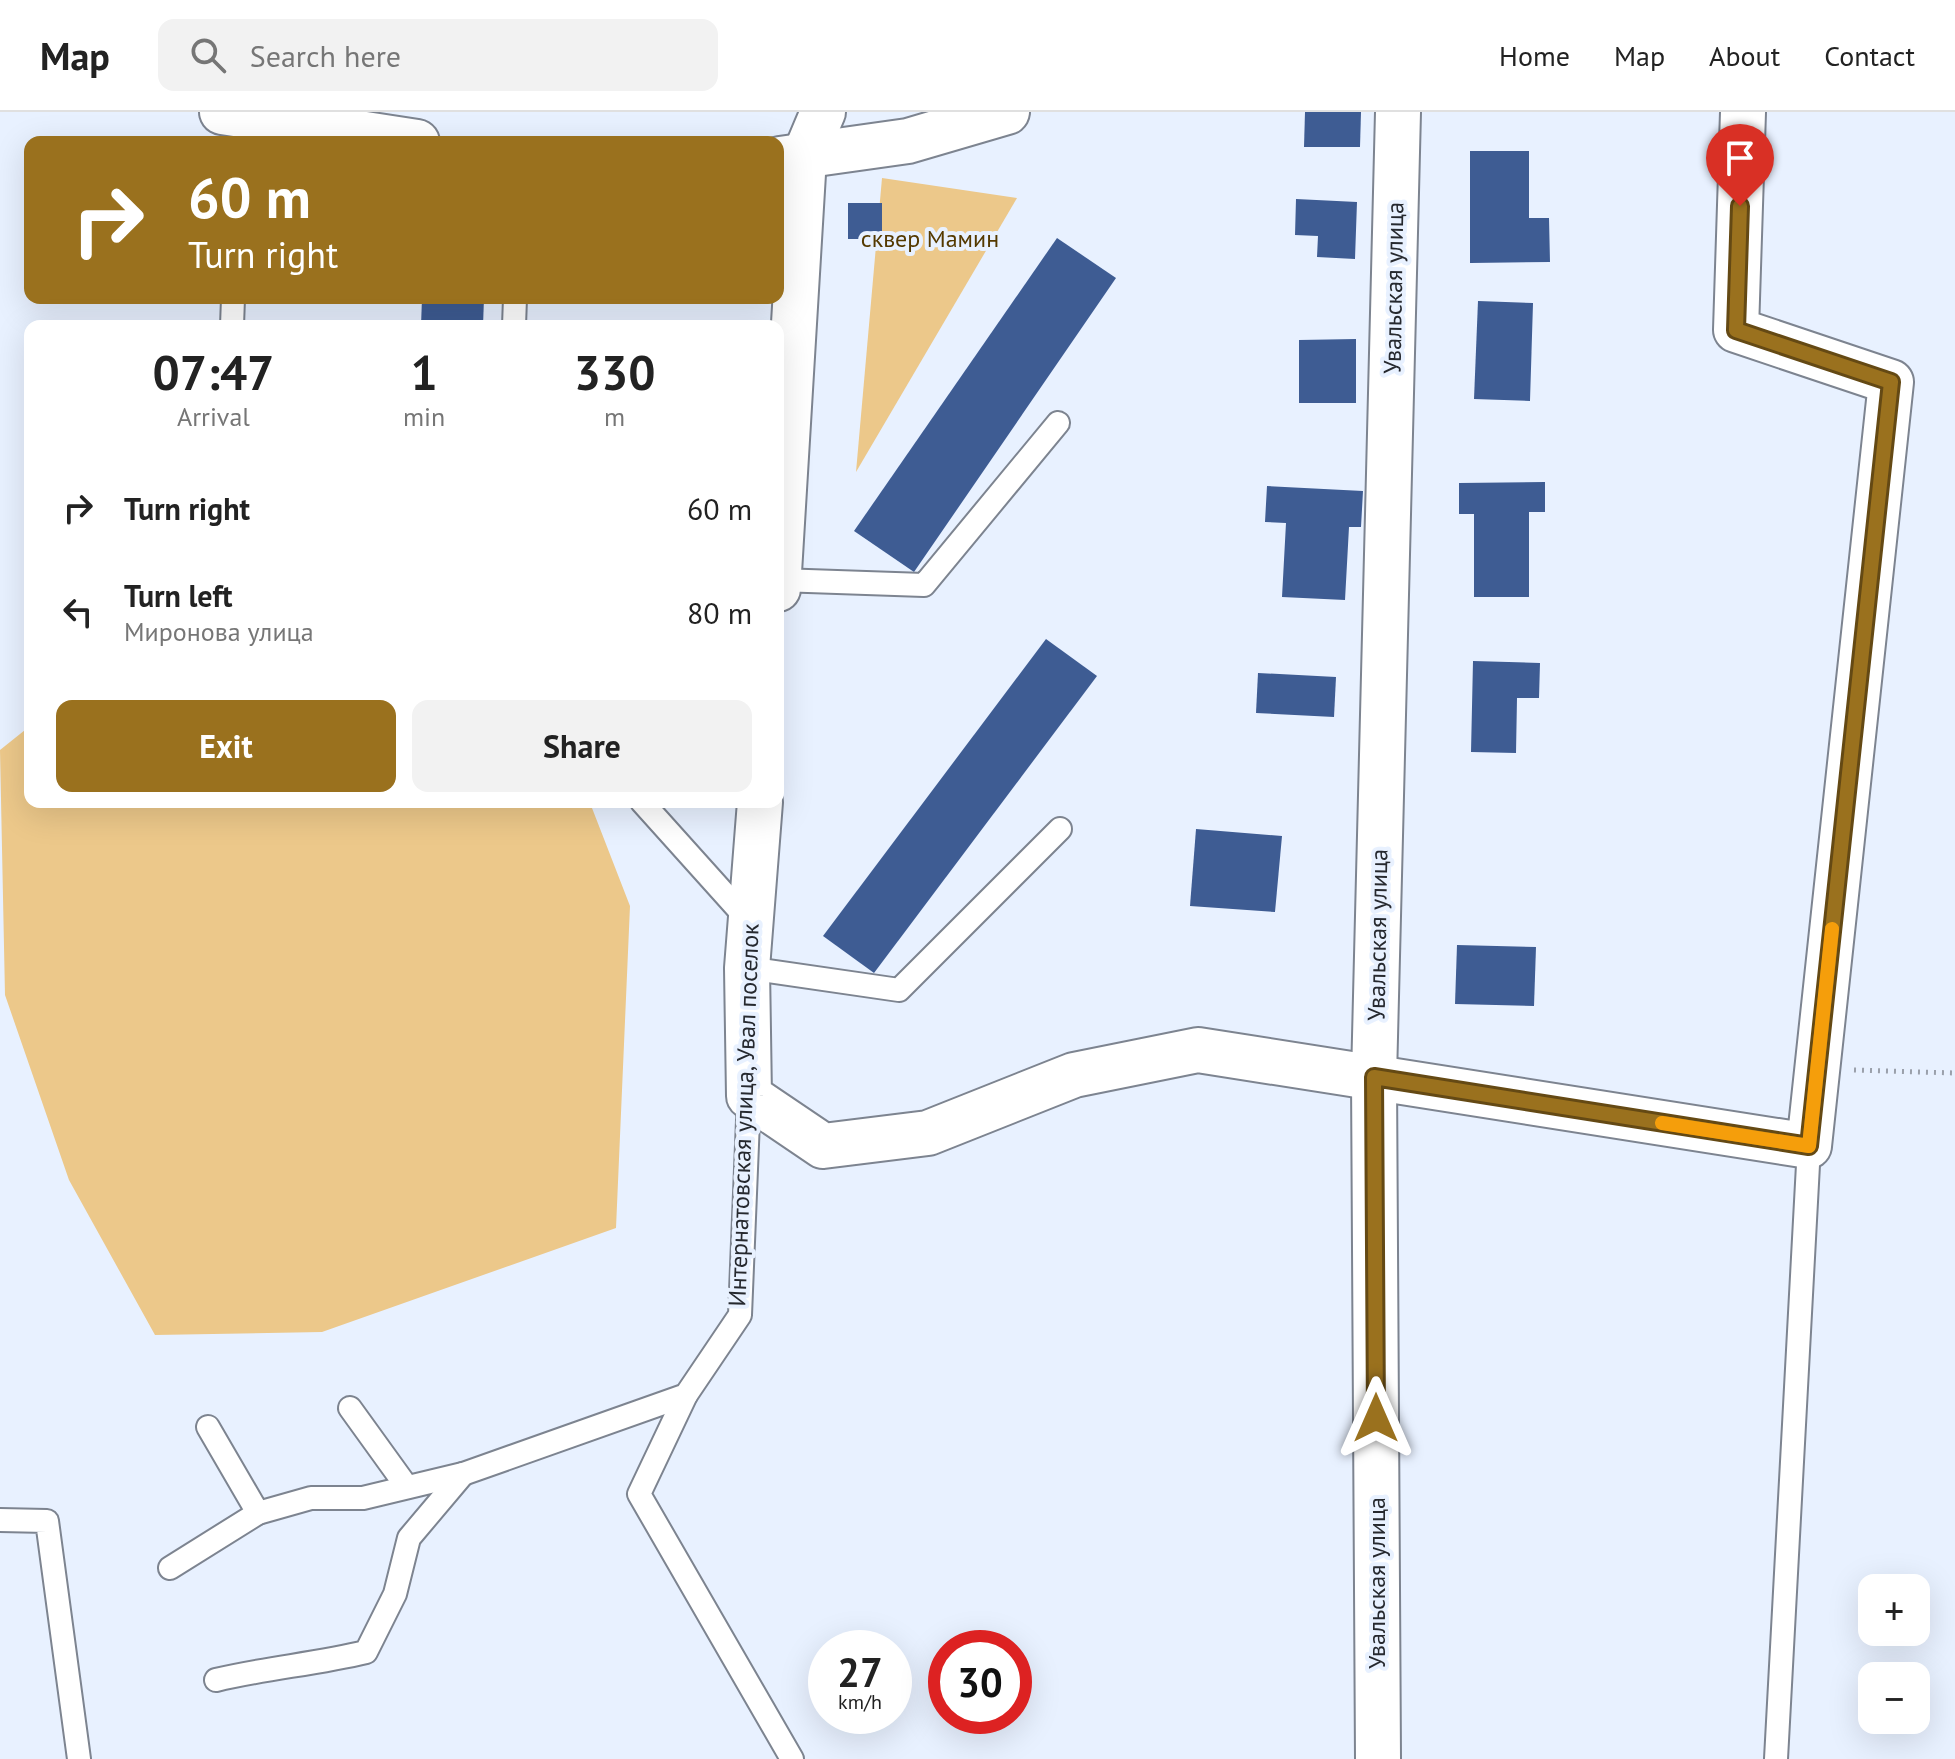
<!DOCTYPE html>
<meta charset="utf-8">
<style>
:root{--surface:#fff;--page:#f2f2f2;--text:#222;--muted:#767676;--line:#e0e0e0;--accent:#9a711e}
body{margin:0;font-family:"PT Sans",sans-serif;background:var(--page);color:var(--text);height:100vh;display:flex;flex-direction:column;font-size:30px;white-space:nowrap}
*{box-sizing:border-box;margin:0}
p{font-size:26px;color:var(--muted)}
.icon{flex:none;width:44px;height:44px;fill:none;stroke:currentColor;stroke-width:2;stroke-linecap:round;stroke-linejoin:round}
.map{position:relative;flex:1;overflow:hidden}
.panel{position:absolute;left:24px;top:208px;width:760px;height:488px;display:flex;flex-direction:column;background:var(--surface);border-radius:16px;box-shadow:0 8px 32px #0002}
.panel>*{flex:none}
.hud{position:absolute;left:24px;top:24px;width:760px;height:168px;border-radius:16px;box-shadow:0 8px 32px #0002;background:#9a711e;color:#fff;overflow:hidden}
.buttons{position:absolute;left:1858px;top:1462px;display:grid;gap:16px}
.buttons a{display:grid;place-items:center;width:72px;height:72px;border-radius:16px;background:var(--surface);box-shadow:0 8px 32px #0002;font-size:40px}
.speed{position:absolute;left:808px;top:1518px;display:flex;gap:16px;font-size:40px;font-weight:700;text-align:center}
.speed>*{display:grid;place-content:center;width:104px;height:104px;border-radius:50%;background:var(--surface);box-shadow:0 8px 32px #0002;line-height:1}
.speed small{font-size:20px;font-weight:400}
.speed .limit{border:12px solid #d22;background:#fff;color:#111}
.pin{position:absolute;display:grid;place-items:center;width:68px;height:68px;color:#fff;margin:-82px -34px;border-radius:50% 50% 50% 0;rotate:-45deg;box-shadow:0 0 8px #0007}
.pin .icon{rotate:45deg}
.me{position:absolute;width:88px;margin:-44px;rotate:0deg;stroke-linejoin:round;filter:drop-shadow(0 0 6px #0008)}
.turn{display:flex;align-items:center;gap:28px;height:168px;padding:0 32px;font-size:36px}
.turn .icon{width:104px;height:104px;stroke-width:2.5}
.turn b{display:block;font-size:56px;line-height:68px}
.eta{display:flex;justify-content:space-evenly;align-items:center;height:136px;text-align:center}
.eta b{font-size:48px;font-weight:700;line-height:56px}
.action{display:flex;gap:16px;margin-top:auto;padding:16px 32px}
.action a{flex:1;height:92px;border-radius:16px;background:var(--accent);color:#fff;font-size:32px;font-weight:700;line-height:92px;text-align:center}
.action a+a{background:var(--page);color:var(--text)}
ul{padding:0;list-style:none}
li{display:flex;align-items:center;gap:24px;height:104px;padding:0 32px}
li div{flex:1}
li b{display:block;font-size:30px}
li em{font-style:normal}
header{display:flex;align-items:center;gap:48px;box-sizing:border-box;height:112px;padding:0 40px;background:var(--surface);border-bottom:2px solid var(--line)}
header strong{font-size:38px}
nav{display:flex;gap:44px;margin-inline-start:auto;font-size:28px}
.search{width:560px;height:72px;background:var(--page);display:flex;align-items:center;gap:20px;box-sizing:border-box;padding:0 28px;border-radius:16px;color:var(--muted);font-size:30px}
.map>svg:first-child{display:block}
.green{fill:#ecc88a}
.building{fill:#3e5c93}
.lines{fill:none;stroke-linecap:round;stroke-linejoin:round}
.service-casing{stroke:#7d8490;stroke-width:26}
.minor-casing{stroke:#7d8490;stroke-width:48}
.path{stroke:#9aa0ab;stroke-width:5;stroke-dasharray:2 6;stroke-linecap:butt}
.service{stroke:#fff;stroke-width:22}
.minor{stroke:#fff;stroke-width:44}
.route-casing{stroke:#644914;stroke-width:20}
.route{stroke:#9a711e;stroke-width:14}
.slow{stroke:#f59e0b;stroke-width:14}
.labels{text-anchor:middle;stroke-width:8;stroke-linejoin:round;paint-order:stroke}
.park-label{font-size:24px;fill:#543900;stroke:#e8f1ff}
.street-label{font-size:24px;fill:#26292f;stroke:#e8f1ff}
</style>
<header>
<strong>Map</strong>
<div class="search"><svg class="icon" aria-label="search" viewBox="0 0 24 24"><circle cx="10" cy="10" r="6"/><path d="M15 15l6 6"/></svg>Search here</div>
<nav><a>Home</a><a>Map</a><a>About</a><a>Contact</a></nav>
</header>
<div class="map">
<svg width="1955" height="1647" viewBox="0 0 1955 1647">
<rect width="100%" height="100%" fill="#e8f1ff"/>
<g class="green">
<polygon points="882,66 1017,86 856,360"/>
<polygon points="30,614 30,690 586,690 592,696 630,794 616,1116 322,1220 155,1223 69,1068 5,883 0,638"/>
</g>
<g class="building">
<polygon points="1305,0 1361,0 1360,35 1304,35"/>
<polygon points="1470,39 1529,39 1529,106 1549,106 1550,150 1470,151"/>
<polygon points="1296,87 1357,90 1355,147 1317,145 1318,124 1295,123"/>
<rect x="848" y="91" width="34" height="36"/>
<polygon points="1057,126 1116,166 914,460 854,419"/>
<polygon points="422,186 484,186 483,214 421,214"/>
<polygon points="1478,189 1533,191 1530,289 1474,287"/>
<polygon points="1356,227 1356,291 1299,291 1299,228"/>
<polygon points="1545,370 1545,400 1529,400 1529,485 1474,485 1474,402 1459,402 1459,371"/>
<polygon points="1267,374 1363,379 1361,415 1349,415 1345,488 1282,485 1286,411 1265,410"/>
<polygon points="1046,527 1097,564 874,861 823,824"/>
<polygon points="1473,549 1540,551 1539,586 1517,586 1516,641 1471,640"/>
<polygon points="1258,561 1336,565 1334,605 1256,601"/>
<polygon points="1196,717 1282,724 1275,800 1190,794"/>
<polygon points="1457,833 1536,835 1534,894 1455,892"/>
</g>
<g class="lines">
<defs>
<g id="service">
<polyline points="232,214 233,186"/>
<polyline points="514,214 515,186"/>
<polyline points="779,468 924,473 1058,311"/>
<polyline points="642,690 748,808"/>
<polyline points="747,856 899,878 1060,717"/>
<polyline points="686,1283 639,1382 792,1647"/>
<polyline points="350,1296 407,1375"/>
<polyline points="208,1315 258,1401 311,1386 363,1386 463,1362 686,1283 740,1203 749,984"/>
<polyline points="0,1408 47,1409 79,1647"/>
<polyline points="170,1456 258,1401"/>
<path d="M216,1568C266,1556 316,1552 366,1540L395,1482L409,1426L463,1362"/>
<polyline points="1776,1647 1809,1034"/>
</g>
<g id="minor">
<polyline points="222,0 417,30"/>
<polyline points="780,47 908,29 1007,0"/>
<polyline points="778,477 804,45 823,0"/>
<polyline points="760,690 747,856 749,984 823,1034 928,1021 1074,963 1198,938 1809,1034 1891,270 1736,218 1743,0"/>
<polyline points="1378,1647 1374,965 1398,0"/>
</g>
</defs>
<use href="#service" class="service-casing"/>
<use href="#minor" class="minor-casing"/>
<polyline class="path" points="1854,958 1955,961"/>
<use href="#service" class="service"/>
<use href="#minor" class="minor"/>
</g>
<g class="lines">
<defs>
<polyline id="route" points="1376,1306 1374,965 1809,1034 1891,270 1736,218 1740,94"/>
</defs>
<use href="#route" class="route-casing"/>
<use href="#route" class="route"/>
<polyline class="slow" points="1662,1011 1809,1034 1832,817"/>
</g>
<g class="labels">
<g class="park-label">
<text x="930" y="135">сквер Мамин</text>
</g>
<g class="street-label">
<text transform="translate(1394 176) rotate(-89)" y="8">Увальская улица</text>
<text transform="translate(1378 823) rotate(-89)" y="8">Увальская улица</text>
<text transform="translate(744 1003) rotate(-88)" y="8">Интернатовская улица, Увал поселок</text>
<text transform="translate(1377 1471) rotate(-90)" y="8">Увальская улица</text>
</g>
</g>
</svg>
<div class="buttons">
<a>+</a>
<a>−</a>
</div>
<div class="speed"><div>27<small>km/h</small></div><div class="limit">30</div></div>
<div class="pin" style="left:1740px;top:94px;background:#d93025"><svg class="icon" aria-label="arrive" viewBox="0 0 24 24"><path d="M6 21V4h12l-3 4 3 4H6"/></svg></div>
<svg class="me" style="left:1376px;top:1306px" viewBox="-20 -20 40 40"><path d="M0-17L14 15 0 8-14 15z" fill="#9a711e" stroke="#fff" stroke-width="4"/></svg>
<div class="hud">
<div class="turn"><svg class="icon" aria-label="right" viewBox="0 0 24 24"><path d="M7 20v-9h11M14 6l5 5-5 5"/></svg><div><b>60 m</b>Turn right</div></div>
</div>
<section class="panel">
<div class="eta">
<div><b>07:47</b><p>Arrival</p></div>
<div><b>1</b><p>min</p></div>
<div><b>330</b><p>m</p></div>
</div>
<ul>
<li><svg class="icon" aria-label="right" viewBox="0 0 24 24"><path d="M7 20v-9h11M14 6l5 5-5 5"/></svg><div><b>Turn right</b></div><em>60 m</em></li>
<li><svg class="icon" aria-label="left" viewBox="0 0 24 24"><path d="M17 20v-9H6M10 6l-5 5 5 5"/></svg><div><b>Turn left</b><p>Миронова улица</p></div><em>80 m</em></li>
</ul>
<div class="action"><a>Exit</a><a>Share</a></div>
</section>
</div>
